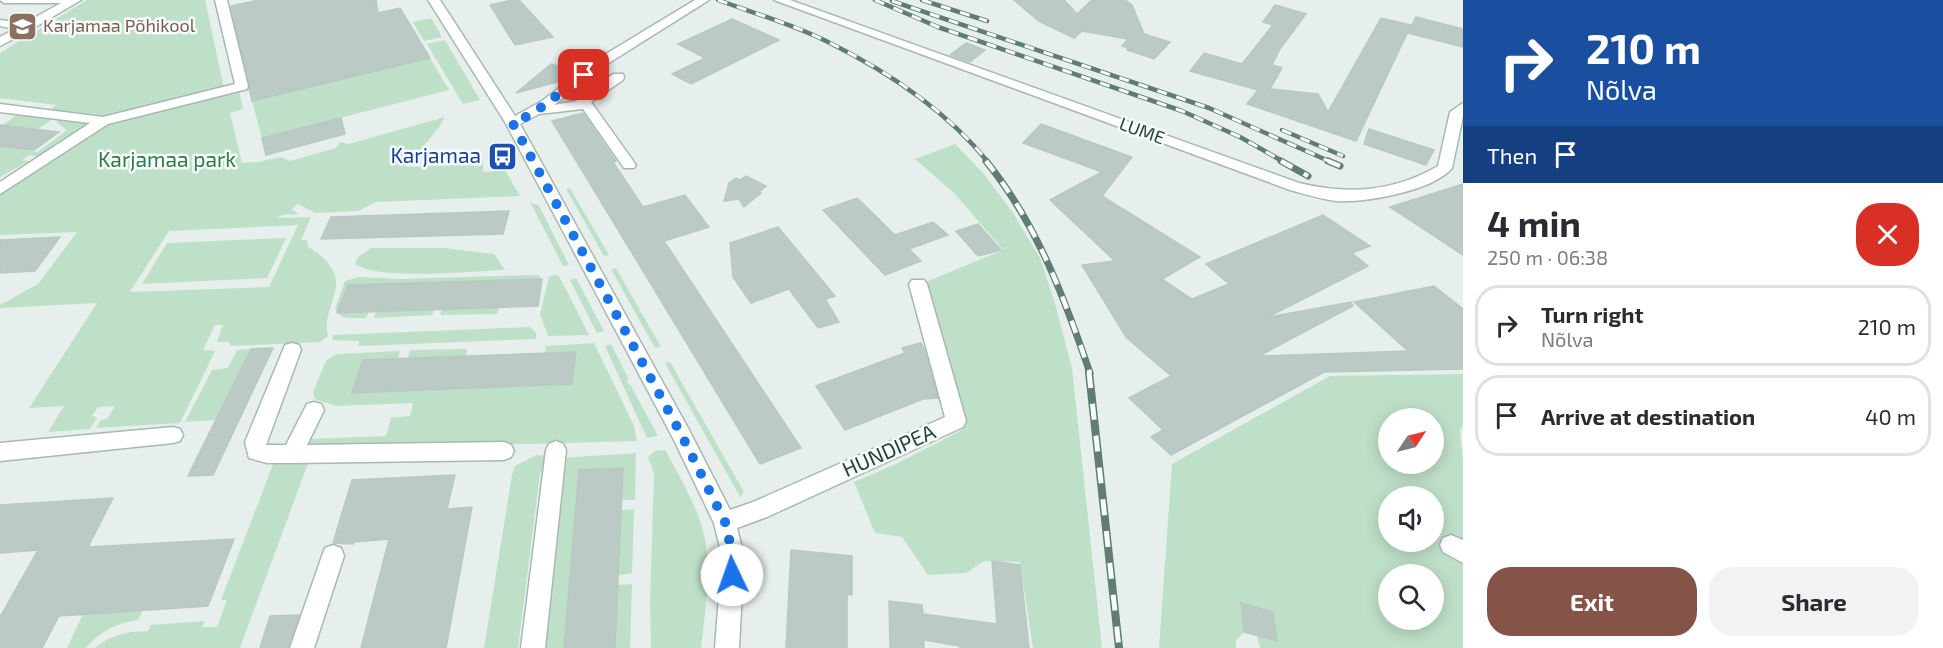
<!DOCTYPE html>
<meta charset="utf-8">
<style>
:root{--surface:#fff;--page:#f2f2f3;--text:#2b2b33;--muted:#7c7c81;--line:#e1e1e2;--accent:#855347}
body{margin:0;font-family:"Exo 2",sans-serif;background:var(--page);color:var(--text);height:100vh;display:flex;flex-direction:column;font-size:22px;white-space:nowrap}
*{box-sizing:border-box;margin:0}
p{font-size:20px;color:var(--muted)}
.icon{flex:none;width:33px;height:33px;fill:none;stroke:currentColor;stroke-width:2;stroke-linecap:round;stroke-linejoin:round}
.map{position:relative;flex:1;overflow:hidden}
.panel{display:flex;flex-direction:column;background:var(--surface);width:480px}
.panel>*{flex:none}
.top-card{background:#1a4fa0;color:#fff;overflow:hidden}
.needle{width:39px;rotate:55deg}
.tools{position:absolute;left:1378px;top:408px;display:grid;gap:12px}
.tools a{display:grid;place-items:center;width:66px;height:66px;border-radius:50%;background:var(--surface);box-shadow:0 3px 15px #0003;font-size:30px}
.pin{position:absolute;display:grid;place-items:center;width:51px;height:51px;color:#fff;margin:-26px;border-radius:12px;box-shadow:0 3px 9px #0006}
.me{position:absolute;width:66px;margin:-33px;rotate:357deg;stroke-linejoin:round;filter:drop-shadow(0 0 4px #0008)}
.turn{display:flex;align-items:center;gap:21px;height:126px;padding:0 24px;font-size:27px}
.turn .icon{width:78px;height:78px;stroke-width:2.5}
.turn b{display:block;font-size:42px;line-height:51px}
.then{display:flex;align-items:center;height:57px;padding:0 24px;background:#0003;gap:12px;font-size:22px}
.round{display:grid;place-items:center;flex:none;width:63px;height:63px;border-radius:24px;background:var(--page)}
.headline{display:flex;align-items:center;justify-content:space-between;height:102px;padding:0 24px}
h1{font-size:36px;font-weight:700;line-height:45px}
.action{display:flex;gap:12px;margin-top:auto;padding:12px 24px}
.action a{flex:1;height:69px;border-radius:24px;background:var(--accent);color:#fff;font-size:24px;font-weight:700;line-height:69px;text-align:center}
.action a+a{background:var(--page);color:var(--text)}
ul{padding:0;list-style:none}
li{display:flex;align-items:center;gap:18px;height:81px;margin:0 12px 9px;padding:0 12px;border:3px solid var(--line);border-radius:24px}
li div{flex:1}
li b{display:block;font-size:22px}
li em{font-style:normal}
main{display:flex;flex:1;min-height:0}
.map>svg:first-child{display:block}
.green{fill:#bfe0c8;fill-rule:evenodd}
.building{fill:#bbcac4;stroke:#b8c9c2;stroke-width:1.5}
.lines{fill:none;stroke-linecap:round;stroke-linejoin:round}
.minor-casing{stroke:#a8b8b2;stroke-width:3}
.minor{fill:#fff;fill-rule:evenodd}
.rail-far2-casing{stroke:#5f7d75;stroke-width:4.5}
.rail-far1-casing{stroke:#5f7d75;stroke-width:7}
.rail-casing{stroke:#5f7d75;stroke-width:8}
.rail-far2{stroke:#f7fbf9;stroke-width:3;stroke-dasharray:10;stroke-linecap:butt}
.rail-far1{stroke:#f7fbf9;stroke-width:4.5;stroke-dasharray:13;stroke-linecap:butt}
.rail{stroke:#f7fbf9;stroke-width:5;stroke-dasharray:16;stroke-linecap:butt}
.route{stroke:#1a73e8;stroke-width:10;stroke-dasharray:0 18}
.labels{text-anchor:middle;stroke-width:5;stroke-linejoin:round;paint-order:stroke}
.far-education-label{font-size:18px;fill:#785e54;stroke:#f7fbf9;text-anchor:start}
.far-street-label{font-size:18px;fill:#24423a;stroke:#f7fbf9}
.transit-label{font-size:21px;fill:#164399;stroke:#f7fbf9;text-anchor:end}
.park-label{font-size:21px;fill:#2d7a4b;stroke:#f7fbf9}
.street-label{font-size:21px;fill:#24423a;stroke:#f7fbf9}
</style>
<main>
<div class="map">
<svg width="1463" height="648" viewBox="0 0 1463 648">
<rect width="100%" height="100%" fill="#e6efeb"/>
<g class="green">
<path d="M87,0H205L225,93L239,91L243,109L230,113L242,163L258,162L281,157L290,161L336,148L340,142L349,144L445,117L440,126L406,167L454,165L457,153L474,150L483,161V172L505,170L520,196L376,202L358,211L315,213L298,204L291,209L299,214L282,215L277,218L311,217L301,240H307L308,247C320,253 337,268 336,284C335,302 323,316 328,336L320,342L231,346L229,342H217L223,325H215L203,350L215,351L180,423L96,428L101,420L107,419L115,406L98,407L92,416L97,417L90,429L48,432L64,406L29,408L97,303L0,308V305L38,284L77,232L0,235V192L111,122L100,115L51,110L56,105L0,98V53ZM298,225L269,287L130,292L169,231Z"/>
<polygon points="431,18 442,37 424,41 413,22"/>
<polygon points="445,40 480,100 463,104 427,44"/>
<polygon points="430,58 449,90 262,138 252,101"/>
<polygon points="18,114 54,118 38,129 3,125"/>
<polygon points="60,119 84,121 86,126 44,157 29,155 22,160 29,161 0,177 0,146 38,152 67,130 56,122"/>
<polygon points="955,144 984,174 1013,213 1040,258 1054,300 1072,368 1102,648 1033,648 1020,562 984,561 966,573 928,575 902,537 875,533 854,482 896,464 962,430 963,408 926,282 1003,250 955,194 915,159"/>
<polygon points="570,188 609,255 604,256 566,189"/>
<polygon points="530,202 539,206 569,265 563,266"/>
<polygon points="286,238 267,278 142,284 167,243"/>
<path d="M371,248H444L494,254L505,270C473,271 379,281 355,264L358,257Z"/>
<polygon points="616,268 661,347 655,348 611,269"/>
<path d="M529,275H539L542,279L348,285L337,313L369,312L366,318C354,318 341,321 335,309L345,281L359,277L401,279Z"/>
<polygon points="554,275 559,276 589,335 548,336 540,314 549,277"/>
<polygon points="576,278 604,331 597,333 570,280"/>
<polygon points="499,307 497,314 440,315 442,309"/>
<polygon points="434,310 432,315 374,318 376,312"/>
<polygon points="530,327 536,333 536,339 359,346 359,341 333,340 333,335"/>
<polygon points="594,343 634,426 637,441 311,450 306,446 310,439 386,436 391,418 410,416 413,403 336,406 315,399 313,392 326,361 331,357 338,354 400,351 398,359 363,360 352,393 572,384 576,352 545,353 546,346"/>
<polygon points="611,344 628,378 627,383 631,386 658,436 647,438 605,346"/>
<polygon points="251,349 215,420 185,422 212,370 228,368 237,350"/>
<polygon points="467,349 466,356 408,358 410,350"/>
<polygon points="670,362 744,492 740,497 665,363"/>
<path d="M1463,374V426L1460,430L1463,461V648H1260L1257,636L1276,641L1273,612L1241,603L1244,632L1236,640V648H1159L1172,464L1330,376ZM1389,418H1434V464H1389ZM1389,496H1434V542H1389ZM1389,574H1434V620H1389Z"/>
<path d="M665,450C681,479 701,512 706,545C710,578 705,615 701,648H651L650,601L654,473L648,457L655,451Z"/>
<polygon points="636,453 635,500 621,500 623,468 579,470 564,648 545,648 561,458"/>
<polygon points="536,455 548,456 550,466 540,473 518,648 484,648 512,475 515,466"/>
<path d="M274,462L308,463L240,648H95C113,634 125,632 148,631L151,625L205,621L202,627H217L227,600H221Z"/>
<polygon points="634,509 632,573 619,575 621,510"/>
<polygon points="632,584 630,648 615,648 618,585"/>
<path d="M143,610L138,620C117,623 100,631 86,648H67L83,614Z"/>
</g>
<g class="building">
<polygon points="259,0 376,0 378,13 400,8 430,58 252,101 231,6"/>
<polygon points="513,0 519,0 553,37 515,45 490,5"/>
<polygon points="1014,0 1064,0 1077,14 1092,0 1125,0 1132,5 1144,34 1170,42 1154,59 1127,50 1129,48 1122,46 1128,39 1082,31 1074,38 1039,21"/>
<polygon points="1275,5 1306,14 1280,49 1272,65 1282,68 1270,89 1318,94 1328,112 1381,18 1411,25 1356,141 1247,104 1258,90 1190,71 1204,53 1242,64 1273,25 1263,22"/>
<polygon points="1416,17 1463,29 1463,47 1408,33"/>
<polygon points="732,19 779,40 691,84 672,74 705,58 678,44"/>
<polygon points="966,43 985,50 970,62 950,55"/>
<polygon points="551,64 572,70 557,82 516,93"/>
<polygon points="583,113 616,161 613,162 643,207 685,195 709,227 664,241 801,448 760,464 552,121"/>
<polygon points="341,118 345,134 266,155 262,138"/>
<polygon points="1041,124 1132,157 1102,196 1200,257 1162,279 1192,299 1229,284 1206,264 1323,215 1370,246 1352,253 1368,266 1268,317 1351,302 1353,306 1259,356 1408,351 1354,302 1434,286 1463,309 1463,369 1324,372 1171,455 1151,437 1163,430 1129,398 1171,376 1126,337 1082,265 1115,261 1050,200 1102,172 1023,143"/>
<polygon points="0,125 59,132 34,150 24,149 0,146"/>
<polygon points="1369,129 1434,150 1426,165 1364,144"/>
<polygon points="746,176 766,186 759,192 761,193 744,207 739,199 724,201 729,183 736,178 740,180"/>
<polygon points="1463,184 1463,255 1390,207"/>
<polygon points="857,198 895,235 933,222 948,235 909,249 921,261 885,275 823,210"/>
<polygon points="509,211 503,234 321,239 331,217"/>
<polygon points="978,224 1001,250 978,256 956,231"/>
<polygon points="778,227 835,296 825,299 839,322 818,328 789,289 751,303 733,277 730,243"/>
<polygon points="60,237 35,271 0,273 0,240"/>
<polygon points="542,279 538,306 337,313 348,285"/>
<polygon points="921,343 924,349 938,398 923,399 845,430 816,386 905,353 902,348"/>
<polygon points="273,348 213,475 188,476 251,349"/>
<polygon points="576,352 572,384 352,393 363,360"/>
<polygon points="623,468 615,648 564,648 579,470"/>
<polygon points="455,475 447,509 472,507 446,648 361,648 389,539 354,542 353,544 333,543 352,480"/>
<polygon points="113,498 88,547 234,539 208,606 59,616 42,648 0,648 0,617 38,550 0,553 0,505"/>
<polygon points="791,550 852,556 852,595 847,594 847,648 786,648"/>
<polygon points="992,561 1020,565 1029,648 960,648 960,646 924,640 924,648 890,648 889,601 922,605 923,614 997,624"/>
<polygon points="1241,603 1273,612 1277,641 1244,632"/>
<polygon points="299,615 288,648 260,648 270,616"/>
</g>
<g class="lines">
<defs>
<g id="minor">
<polygon points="0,0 81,0 32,29 0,46 0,37 15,29 0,26 0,20 25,23 61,3 4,3"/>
<polygon points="215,0 227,0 248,86 247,89 108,124 0,194 0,182 90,123 0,112 0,104 103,117 235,84"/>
<polygon points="428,0 440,0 515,116 542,101 596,60 695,0 709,0 604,66 554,105 576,101 613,74 623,74 624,77 623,80 591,102 636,165 634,168 624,168 583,109 539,114 520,124 689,430 730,510 753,502 945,417 909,284 912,280 924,280 927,284 966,421 963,427 767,517 737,528 744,556 739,648 715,648 722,556 714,523 674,440 505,122"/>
<path d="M774,0H790L1299,183C1349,195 1393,192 1438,166L1450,112L1463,103V116L1452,168C1433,191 1365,203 1336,201C1320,199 1305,194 1290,190Z"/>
<polygon points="292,343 299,345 301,350 266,445 286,445 307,404 314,402 321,404 324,410 307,445 504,442 511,445 514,451 511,457 504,460 292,463 267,463 249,458 245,442 283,350 285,345"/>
<polygon points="173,427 180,429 183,435 180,441 173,443 0,461 0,443"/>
<polygon points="556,441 563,444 566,450 545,648 521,648 546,450 549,444"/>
<polygon points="1451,535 1463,540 1463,563 1443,552 1440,545 1443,538"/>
<polygon points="333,545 341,548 344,556 314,648 290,648 322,556 325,548"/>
</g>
</defs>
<use href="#minor" class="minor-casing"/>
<use href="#minor" class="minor"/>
<defs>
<g id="rail-far2">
<path d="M718,0C753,13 792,24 826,41C887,71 945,109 988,162"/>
<polyline points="875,0 938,27 1182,111 1240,137 1284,162"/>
<polyline points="922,0 987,21"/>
<polyline points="892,1 1209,108 1331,162"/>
<polyline points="1282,130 1343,156"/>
</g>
<g id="rail-far1">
<path d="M986,161C1037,224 1064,297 1090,373"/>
<polyline points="1281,161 1308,176"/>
<polyline points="1328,161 1340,166"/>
</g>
<polyline id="rail" points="1089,372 1119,648"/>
</defs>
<use href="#rail-far2" class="rail-far2-casing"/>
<use href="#rail-far1" class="rail-far1-casing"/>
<use href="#rail" class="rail-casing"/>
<use href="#rail-far2" class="rail-far2"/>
<use href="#rail-far1" class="rail-far1"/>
<use href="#rail" class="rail"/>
</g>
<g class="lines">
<polyline class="route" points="584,75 531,115 512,122 682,436 725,522 733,556 732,575"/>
</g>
<defs>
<symbol id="school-square" viewBox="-11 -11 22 22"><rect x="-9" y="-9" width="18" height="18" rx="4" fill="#8d6e63" stroke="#f7fbf9"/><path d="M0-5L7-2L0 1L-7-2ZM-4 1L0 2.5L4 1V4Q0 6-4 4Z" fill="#fff"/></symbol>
<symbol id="bus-square" viewBox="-11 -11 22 22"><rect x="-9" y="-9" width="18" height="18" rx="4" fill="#1a4fb4" stroke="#f7fbf9"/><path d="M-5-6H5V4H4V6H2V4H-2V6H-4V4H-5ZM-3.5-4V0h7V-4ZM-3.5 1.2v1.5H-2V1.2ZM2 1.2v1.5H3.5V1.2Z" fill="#fff"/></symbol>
</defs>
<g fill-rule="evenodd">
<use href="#school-square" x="6" y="10" width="33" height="33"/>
<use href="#bus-square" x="486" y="140" width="33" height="33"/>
</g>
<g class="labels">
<g class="far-education-label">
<text x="43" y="32">Karjamaa Põhikool</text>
</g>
<g class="far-street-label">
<text transform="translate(1142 131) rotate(20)" y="6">LUME</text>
</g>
<g class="transit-label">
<text x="481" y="163">Karjamaa</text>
</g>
<g class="park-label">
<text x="167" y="167">Karjamaa park</text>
</g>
<g class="street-label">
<text transform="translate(889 451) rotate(-24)" y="7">HUNDIPEA</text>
</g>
</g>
</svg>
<div class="tools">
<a><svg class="needle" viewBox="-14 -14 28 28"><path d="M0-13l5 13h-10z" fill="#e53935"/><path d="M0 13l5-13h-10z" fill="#7c7c81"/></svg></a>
<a><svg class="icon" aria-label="sound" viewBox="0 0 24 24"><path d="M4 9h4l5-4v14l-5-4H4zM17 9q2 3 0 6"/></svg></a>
<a><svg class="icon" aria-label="search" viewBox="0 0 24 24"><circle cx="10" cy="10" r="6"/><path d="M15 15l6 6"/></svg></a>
</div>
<div class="pin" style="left:584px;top:75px;background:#d93025"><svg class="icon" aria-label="arrive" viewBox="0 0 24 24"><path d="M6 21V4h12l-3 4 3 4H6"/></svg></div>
<svg class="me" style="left:732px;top:575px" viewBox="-20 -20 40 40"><circle r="19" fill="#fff"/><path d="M0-13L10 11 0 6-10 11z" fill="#1a73e8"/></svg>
</div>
<section class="panel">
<div class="top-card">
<div class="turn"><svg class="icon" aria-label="right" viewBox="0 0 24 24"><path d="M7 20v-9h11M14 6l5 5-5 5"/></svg><div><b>210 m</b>Nõlva</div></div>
<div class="then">Then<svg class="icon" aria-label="arrive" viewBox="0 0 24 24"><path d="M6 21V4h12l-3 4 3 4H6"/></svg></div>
</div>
<div class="headline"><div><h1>4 min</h1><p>250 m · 06:38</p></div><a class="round" style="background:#d93025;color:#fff"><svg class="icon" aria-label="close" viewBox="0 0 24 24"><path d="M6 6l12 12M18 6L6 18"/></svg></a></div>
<ul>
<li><svg class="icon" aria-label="right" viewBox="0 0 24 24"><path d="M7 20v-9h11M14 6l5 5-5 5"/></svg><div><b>Turn right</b><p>Nõlva</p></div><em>210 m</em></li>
<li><svg class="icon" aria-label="arrive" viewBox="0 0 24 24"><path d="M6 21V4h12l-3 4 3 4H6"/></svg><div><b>Arrive at destination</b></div><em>40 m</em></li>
</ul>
<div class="action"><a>Exit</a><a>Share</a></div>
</section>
</main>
